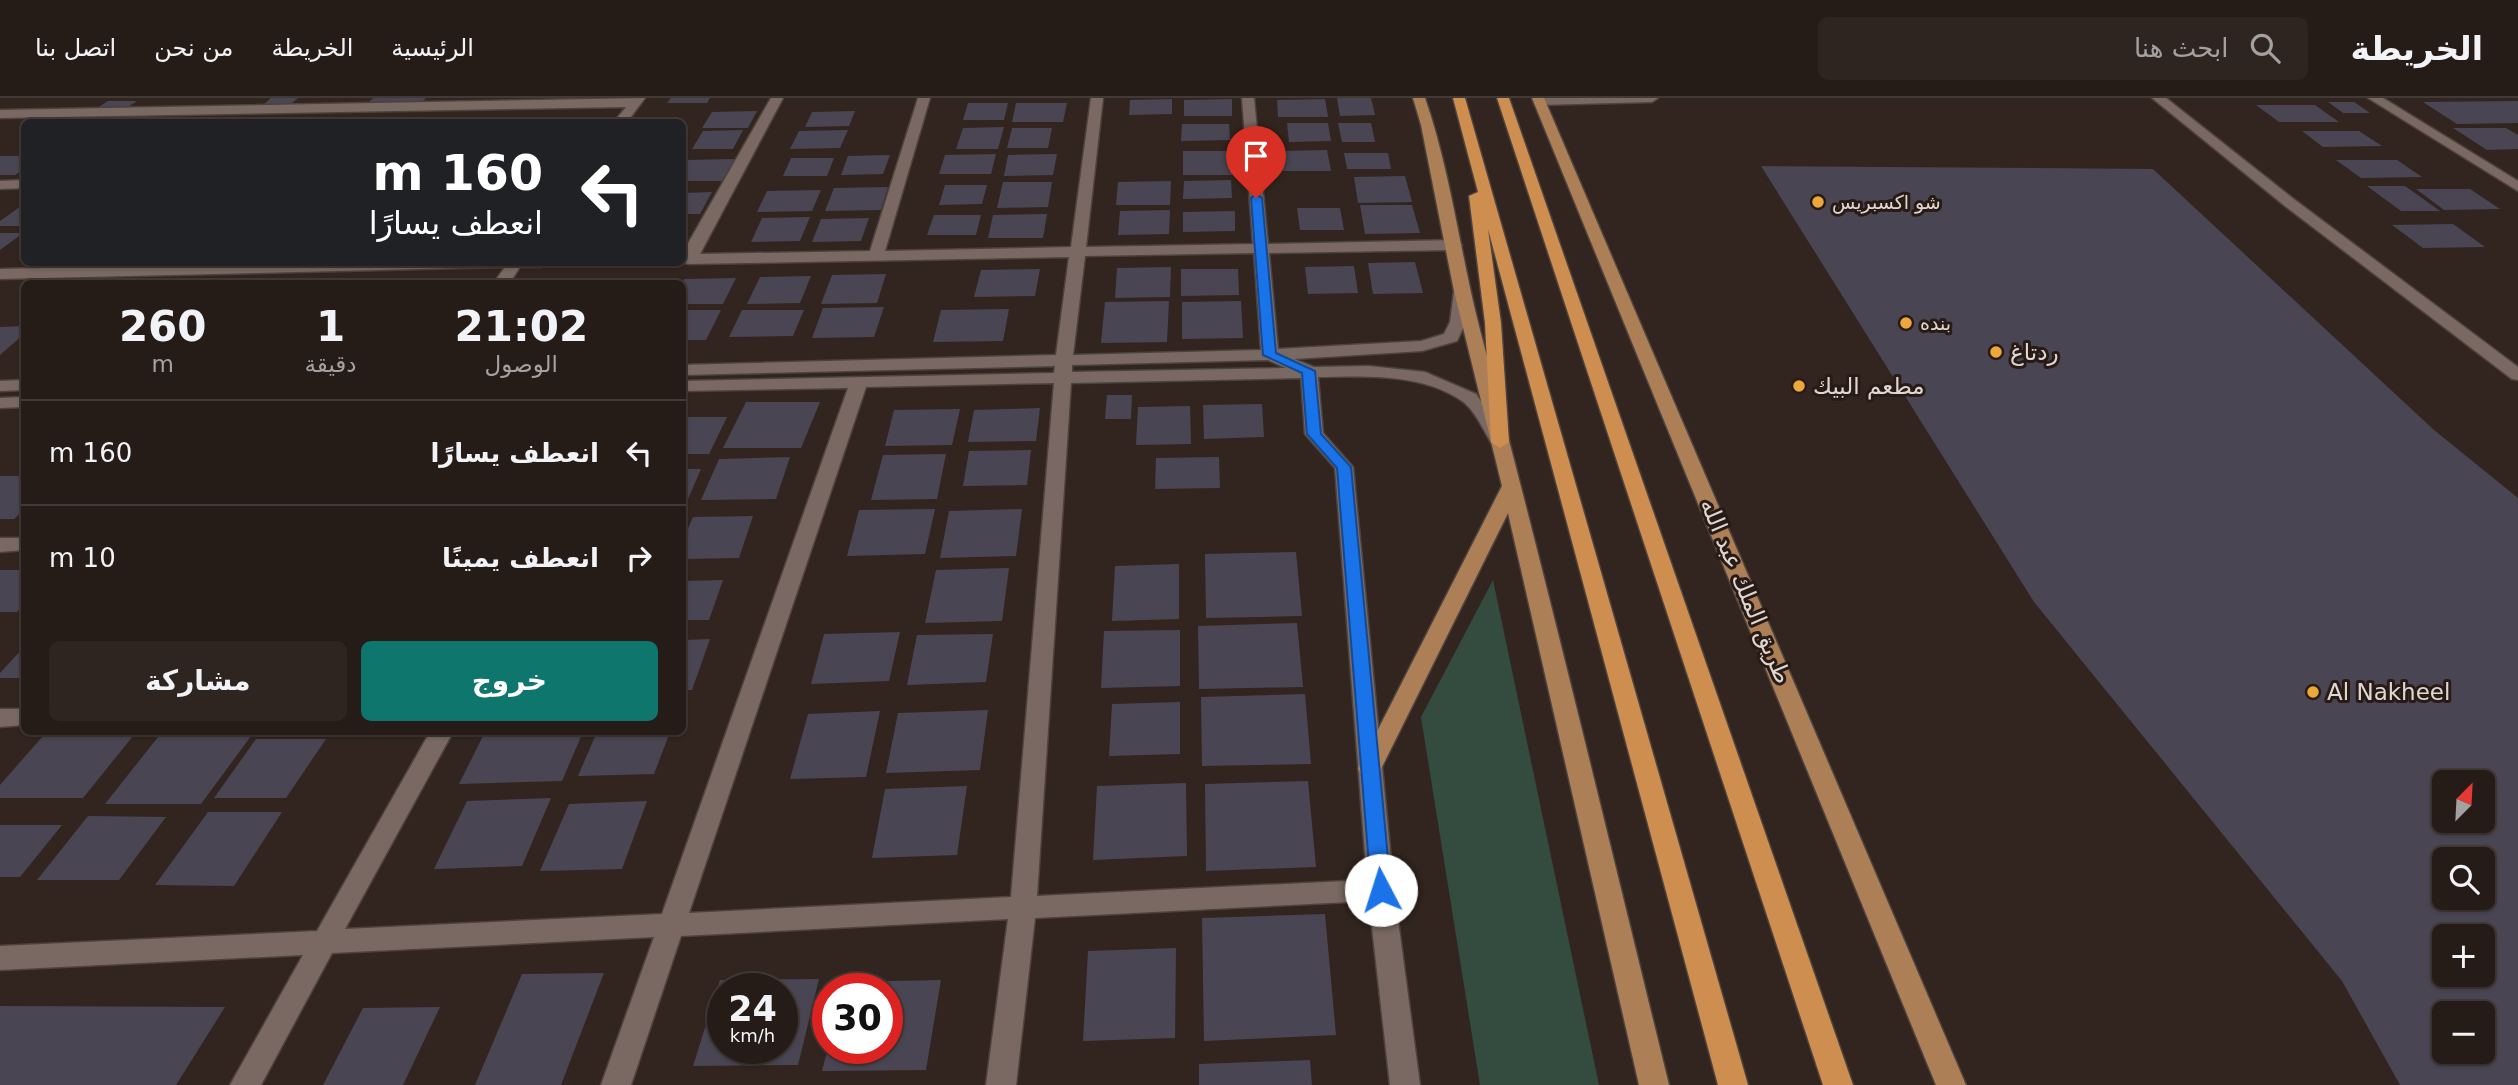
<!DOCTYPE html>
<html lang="ar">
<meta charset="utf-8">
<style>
:root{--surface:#261c17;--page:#2e2520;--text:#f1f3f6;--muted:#a4a1a1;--line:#423a36;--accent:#0f766e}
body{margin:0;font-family:"DejaVu Sans",Cairo,sans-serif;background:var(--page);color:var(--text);direction:rtl;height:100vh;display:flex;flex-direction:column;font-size:26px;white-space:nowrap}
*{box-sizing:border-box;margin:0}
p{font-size:23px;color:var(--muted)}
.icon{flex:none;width:38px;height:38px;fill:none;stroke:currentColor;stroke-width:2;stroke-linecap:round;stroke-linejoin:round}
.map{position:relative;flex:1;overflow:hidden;direction:ltr}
.drawer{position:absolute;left:21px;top:182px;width:665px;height:455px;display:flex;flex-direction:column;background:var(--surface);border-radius:10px;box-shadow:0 2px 5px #0004,0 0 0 2px var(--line);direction:rtl}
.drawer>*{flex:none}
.hud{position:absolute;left:21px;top:21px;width:665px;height:147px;border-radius:10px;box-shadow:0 2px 5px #0004,0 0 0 2px var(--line);direction:rtl;background:#202124;color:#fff;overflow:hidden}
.needle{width:46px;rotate:24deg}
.controls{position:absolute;left:2432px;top:672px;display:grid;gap:14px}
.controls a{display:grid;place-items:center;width:63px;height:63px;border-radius:10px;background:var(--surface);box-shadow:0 2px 5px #0004,0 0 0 2px var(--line);font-size:35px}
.speed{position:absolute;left:707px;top:875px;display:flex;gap:14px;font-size:35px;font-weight:700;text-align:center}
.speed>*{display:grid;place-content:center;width:91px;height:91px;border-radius:50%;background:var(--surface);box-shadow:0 2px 5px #0004,0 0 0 2px var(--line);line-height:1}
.speed small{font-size:18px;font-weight:400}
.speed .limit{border:10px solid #d22;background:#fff;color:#111}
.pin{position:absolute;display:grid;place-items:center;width:60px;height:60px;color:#fff;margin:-72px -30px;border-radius:50% 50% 50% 0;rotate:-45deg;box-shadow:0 0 7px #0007}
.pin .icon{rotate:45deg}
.me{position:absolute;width:77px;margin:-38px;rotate:355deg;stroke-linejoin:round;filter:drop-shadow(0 0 5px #0008)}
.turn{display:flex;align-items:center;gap:24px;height:147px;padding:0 28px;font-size:32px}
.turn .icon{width:91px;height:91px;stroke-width:2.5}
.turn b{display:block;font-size:49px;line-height:60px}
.eta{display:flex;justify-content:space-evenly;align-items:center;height:119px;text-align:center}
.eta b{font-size:42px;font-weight:700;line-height:49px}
.action{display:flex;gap:14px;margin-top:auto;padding:14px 28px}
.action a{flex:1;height:80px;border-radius:10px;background:var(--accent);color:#fff;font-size:28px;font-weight:700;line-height:80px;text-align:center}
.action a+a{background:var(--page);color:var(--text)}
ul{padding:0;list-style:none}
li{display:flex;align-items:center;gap:21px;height:105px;padding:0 28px;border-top:2px solid var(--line)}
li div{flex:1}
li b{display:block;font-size:26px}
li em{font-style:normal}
header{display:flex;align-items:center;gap:42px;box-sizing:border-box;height:98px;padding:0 35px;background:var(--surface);border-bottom:2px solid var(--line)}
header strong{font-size:33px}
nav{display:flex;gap:38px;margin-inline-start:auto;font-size:24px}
.search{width:490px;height:63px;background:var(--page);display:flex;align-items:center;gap:18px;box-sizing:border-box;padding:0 24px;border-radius:10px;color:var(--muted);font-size:26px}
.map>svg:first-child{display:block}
.green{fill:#344b40}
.building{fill:#494553;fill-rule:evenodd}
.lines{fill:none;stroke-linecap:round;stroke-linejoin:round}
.minor-casing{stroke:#4d423d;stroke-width:3}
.major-casing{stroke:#4d423d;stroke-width:3}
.highway-casing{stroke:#4d423d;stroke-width:3}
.minor{fill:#796962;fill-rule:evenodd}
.major{fill:#ac7f57;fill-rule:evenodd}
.highway{fill:#ce8e4f;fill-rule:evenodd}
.route{fill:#1a73e8;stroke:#114b97;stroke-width:2}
.poi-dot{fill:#eda83b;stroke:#281b16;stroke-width:2.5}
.labels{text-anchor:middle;stroke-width:6;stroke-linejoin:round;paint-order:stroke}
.far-poi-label{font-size:19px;fill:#e0d7d3;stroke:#281b16;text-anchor:start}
.poi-label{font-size:23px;fill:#e0d7d3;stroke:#281b16;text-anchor:start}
.street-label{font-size:23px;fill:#e0d7d3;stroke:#281b16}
</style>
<header>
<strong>الخريطة</strong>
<div class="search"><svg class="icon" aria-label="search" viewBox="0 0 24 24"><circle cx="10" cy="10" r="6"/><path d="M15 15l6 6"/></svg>ابحث هنا</div>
<nav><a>الرئيسية</a><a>الخريطة</a><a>من نحن</a><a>اتصل بنا</a></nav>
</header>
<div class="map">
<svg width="2518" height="987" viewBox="0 0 2518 987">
<rect width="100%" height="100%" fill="#32251f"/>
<polygon class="green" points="1493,482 1599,987 1480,987 1421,619"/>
<g class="building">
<polygon points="271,0 298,0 291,6 264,6"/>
<polygon points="373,0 426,0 422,4 369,4"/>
<polygon points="671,0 710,0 707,5 667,5"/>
<polygon points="1337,0 1371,0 1375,17 1340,18"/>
<polygon points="1172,1 1172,16 1129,17 1130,2"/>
<polygon points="1232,1 1232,18 1184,18 1184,2"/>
<polygon points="1325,1 1328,19 1278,19 1277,2"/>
<polygon points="108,3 137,3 128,9 99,9"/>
<polygon points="2518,3 2518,25 2457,26 2423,4"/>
<polygon points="2328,4 2354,4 2370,15 2343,15"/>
<polygon points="968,5 1008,5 1004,22 963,22"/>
<polygon points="1016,5 1067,5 1063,24 1012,24"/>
<polygon points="2256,7 2315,7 2339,24 2279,24"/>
<polygon points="757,13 748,30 702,30 712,14"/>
<polygon points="855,13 849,28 805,29 812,14"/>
<polygon points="1287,25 1328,25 1331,43 1289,44"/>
<polygon points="1338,25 1371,25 1375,44 1342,44"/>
<polygon points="1182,26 1229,26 1230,42 1181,43"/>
<polygon points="1004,29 998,51 956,51 963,30"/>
<polygon points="1012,30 1052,30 1048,50 1007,50"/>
<polygon points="2453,30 2506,30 2518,37 2518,51 2487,52"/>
<polygon points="743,32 733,51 692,51 703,33"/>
<polygon points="848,32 840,50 790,51 799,33"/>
<polygon points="2302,33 2359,33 2382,48 2323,49"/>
<polygon points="1327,52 1331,73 1282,73 1280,53"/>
<polygon points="1183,53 1231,53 1233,77 1183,77"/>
<polygon points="1344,55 1388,55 1391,71 1347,71"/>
<polygon points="996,56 991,76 939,76 945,57"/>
<polygon points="1057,56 1053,77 1004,78 1008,57"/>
<polygon points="890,57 883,76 841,77 848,58"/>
<polygon points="0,58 24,58 24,71 15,77 0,77"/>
<polygon points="791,60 834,60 827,78 783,78"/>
<polygon points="735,61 722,83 682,83 682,66 685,62"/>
<polygon points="2336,62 2397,62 2422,79 2361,80"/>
<path d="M1761,68L2153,71L2434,332L2518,400V987H2400L2342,883L2034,504ZM2445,684H2483V723H2445ZM2445,761H2483V800H2445ZM2445,838H2483V877H2445ZM2445,915H2483V954H2445Z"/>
<polygon points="1405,78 1412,104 1358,105 1354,79"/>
<polygon points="1231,82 1232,100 1183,101 1184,83"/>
<polygon points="1171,83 1170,107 1116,107 1118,84"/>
<polygon points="1003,84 1052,84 1048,109 997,110"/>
<polygon points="945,87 987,87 982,106 939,107"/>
<polygon points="2367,88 2405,88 2440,113 2401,113"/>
<polygon points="888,89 881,112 825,113 834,90"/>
<polygon points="2416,91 2470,91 2500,111 2444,112"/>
<polygon points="821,92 812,113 757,114 767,93"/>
<polygon points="712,94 700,116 682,116 682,95"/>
<polygon points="24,106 24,128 0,128 0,123"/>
<polygon points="1360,107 1412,107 1420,135 1365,136"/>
<polygon points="1297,110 1340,110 1344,132 1300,132"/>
<polygon points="1170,112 1169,136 1118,137 1120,113"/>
<polygon points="1235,113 1235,133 1183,134 1183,114"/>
<polygon points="1047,116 1043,140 988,140 993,117"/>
<polygon points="934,117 981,117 976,137 927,137"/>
<polygon points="810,119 800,143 751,144 762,120"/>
<polygon points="869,120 861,143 812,144 821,121"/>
<polygon points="2453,126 2485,149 2423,150 2392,127"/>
<polygon points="0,135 23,135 0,152"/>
<polygon points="1415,164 1423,195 1373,196 1368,165"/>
<polygon points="1354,168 1358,195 1308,196 1305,169"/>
<polygon points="1171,169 1170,199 1115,200 1117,170"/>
<polygon points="1040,171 1035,198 974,199 981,172"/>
<polygon points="1181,171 1238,171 1239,197 1181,198"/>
<polygon points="886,176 877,205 821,206 832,177"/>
<polygon points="811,178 800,205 747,206 760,179"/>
<polygon points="394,180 390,186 341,186 345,181"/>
<polygon points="736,180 723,206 682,206 684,181"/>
<polygon points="610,182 650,182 648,186 608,186"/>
<polygon points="1169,203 1167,244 1101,245 1105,204"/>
<polygon points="1241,203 1243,240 1182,241 1182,204"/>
<polygon points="884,209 874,239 812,240 823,210"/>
<polygon points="1009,211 1003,243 933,244 941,212"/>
<polygon points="682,212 721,212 706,242 682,242"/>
<polygon points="742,212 804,212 793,238 729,239"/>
<polygon points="24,228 24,236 0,257 0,229"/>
<polygon points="1107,297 1132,297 1131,321 1105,321"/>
<polygon points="746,304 820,304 801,350 723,350"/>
<polygon points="1262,306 1264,339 1204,341 1203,307"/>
<polygon points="1190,308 1191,346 1136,347 1138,309"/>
<polygon points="1040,310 1036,343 968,344 974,312"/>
<polygon points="960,311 952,347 885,348 894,312"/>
<polygon points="682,319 727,319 709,356 682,356"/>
<polygon points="1031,352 1027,387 963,388 969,353"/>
<polygon points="946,356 937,401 871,402 883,357"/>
<polygon points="790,359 776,401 701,402 719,361"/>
<polygon points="1219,359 1220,390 1155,391 1156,360"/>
<polygon points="682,371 701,371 685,408 682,408"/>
<polygon points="0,378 24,378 24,412 14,421 0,421"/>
<polygon points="935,411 925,456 847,458 859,412"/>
<polygon points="1022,411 1016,458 940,460 949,413"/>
<polygon points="753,418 739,460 682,461 682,445 693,419"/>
<polygon points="1296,454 1302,518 1206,520 1205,456"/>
<polygon points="1179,466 1179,521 1112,523 1115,468"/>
<polygon points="1009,470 1002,523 925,525 936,472"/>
<polygon points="0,472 24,472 24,506 17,514 0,514"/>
<polygon points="723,482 709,522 682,522 682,483"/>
<polygon points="1297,525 1303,589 1199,591 1198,528"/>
<polygon points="1180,532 1180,588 1101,590 1104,533"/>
<polygon points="900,534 889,583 811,586 824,536"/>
<polygon points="993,536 986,584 907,587 917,537"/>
<polygon points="710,541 692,592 682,592 682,542"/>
<polygon points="24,549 24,580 0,580 0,575"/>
<polygon points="1305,596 1311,666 1202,668 1201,599"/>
<polygon points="1180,604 1180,656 1109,658 1112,606"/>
<polygon points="988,612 980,672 886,675 898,615"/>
<polygon points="880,613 866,679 790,681 808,616"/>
<polygon points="162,634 254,634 201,706 105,706"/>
<polygon points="485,634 583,634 562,683 459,686"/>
<polygon points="597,634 670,634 654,676 578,678"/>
<polygon points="43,638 133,638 83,700 0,700 0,687"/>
<polygon points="256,641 326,641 286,700 214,700"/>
<polygon points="1308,683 1316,769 1206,773 1205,686"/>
<polygon points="1186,685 1187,758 1093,762 1097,688"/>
<polygon points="967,688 957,757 872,760 885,691"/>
<polygon points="551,700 522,768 434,771 467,703"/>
<polygon points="647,703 622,771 540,773 569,706"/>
<polygon points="208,714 282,714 234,788 155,787"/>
<polygon points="88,718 166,719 119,782 37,782"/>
<polygon points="0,727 62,727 20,779 0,779"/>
<polygon points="1325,816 1336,937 1204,943 1202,820"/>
<polygon points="1176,850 1175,940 1083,943 1088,853"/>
<polygon points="604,875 561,987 475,987 522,876"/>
<path d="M819,881L798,967L693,968L720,882ZM723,891H782V950H723Z"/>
<polygon points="941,882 926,972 822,973 828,950 887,950 887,891 841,891 843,884"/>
<polygon points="0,908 225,909 176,987 0,987"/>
<polygon points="440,909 403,987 323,987 363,910"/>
<polygon points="1310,962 1312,987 1199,987 1199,966"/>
</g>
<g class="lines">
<defs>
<g id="minor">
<polygon points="645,0 627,24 614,24 626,9 0,20 0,12"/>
<path d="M771,0H783L700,156L870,153L918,0H930L885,153L1071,149L1091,0H1103L1086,149L1253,146L1242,0H1254L1268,146L1454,142L1462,147L1454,152L1269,155L1278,251L1421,243L1444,236L1450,224L1454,193L1462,188L1468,190L1470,193L1466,224L1457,243L1422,253L1294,261L1314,269L1369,268L1425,274L1476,296L1509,344L1500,350L1493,348C1485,335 1475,312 1462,303C1422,275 1365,278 1318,279L1323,335L1353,369L1394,792L1420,987H1390L1369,803L1035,820L1016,987H986L1008,821L681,838L631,987H601L654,839L332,855L261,987H230L303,857L0,872V848L317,833L430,634H453L345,831L662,816L848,290L682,293V283L1054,275L1055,268L682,277V267L1056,257L1069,159L690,166L677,164H682V156ZM1254,155L1261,252L1073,257L1085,158ZM1268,262L1286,270L1072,274V267ZM1301,280L1305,336L1335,370L1367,782L1037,798L1071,285ZM1054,285L1011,799L689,815L866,289Z"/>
<polygon points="1534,0 1658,0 1652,4 1539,7 1534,6"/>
<polygon points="2152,0 2166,0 2295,102 2518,269 2518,282 2512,281 2285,108"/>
<polygon points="2368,0 2383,0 2518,83 2518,93"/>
<polygon points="24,82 24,90 0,91 0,83"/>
<polygon points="308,164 548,164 541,169 520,169 509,186 493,186 505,169 0,181 0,171"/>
<polygon points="24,282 24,292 0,293 0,283"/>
<polygon points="24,299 24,309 0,310 0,300"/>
<polygon points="0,440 24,440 24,452 0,454"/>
<polygon points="0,611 24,611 24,627 0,629"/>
</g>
<g id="major">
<path d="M1413,0H1425C1451,75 1460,155 1480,232C1547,483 1607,735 1669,987H1639L1508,415L1378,677L1370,680L1362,677L1358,671L1502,388L1454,193L1421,27Z"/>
<polygon points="1532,0 1544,0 1966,987 1936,987"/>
</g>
<g id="highway">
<polygon points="1453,0 1465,0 1748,987 1718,987 1488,131 1501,225 1509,344 1500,350 1491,344 1485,225 1469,98 1478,94"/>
<polygon points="1497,0 1509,0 1853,987 1823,987"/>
</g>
</defs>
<use href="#minor" class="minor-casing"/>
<use href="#major" class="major-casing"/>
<use href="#highway" class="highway-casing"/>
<use href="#minor" class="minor"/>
<use href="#major" class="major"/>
<use href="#highway" class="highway"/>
</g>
<polygon class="route" points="1256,96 1262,100 1276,255 1315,273 1321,336 1351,369 1391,792 1388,797 1381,800 1374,797 1371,792 1337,370 1307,336 1302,275 1263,257 1251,100"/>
<g class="poi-dot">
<circle cx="1818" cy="104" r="7"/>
<circle cx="1906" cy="225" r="7"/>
<circle cx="1996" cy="254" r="7"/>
<circle cx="1799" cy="288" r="7"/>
<circle cx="2313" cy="594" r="7"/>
</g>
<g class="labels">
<g class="far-poi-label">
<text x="1832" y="111">شو اكسبريس</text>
<text x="1920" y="232">بنده</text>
</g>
<g class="poi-label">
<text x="2010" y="262">ردتاغ</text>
<text x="1813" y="296">مطعم البيك</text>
<text x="2327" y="602">Al Nakheel</text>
</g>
<g class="street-label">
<text transform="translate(1746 493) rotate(67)" y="8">طريق الملك عبد الله</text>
</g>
</g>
</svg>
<div class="controls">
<a><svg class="needle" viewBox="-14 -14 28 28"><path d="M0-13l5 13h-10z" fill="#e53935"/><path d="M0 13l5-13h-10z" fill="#a4a1a1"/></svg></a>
<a><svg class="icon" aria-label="search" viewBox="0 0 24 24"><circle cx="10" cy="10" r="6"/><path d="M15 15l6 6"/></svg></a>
<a>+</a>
<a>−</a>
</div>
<div class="speed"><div>24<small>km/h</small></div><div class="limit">30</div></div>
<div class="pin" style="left:1256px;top:100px;background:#d93025"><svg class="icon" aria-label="arrive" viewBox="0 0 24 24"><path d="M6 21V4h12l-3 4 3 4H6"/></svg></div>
<svg class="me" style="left:1381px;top:792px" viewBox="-20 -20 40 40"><circle r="19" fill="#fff"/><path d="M0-13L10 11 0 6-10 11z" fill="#1a73e8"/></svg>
<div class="hud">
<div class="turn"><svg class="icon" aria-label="left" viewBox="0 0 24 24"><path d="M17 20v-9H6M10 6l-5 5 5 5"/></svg><div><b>160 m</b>انعطف يسارًا</div></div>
</div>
<section class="drawer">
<div class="eta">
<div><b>21:02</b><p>الوصول</p></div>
<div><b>1</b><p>دقيقة</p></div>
<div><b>260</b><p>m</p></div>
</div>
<ul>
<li><svg class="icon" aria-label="left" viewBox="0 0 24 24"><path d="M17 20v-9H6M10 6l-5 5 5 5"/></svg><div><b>انعطف يسارًا</b></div><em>160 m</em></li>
<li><svg class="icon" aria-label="right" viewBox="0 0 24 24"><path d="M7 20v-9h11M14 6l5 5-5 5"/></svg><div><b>انعطف يمينًا</b></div><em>10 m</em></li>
</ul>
<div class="action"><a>خروج</a><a>مشاركة</a></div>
</section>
</div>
